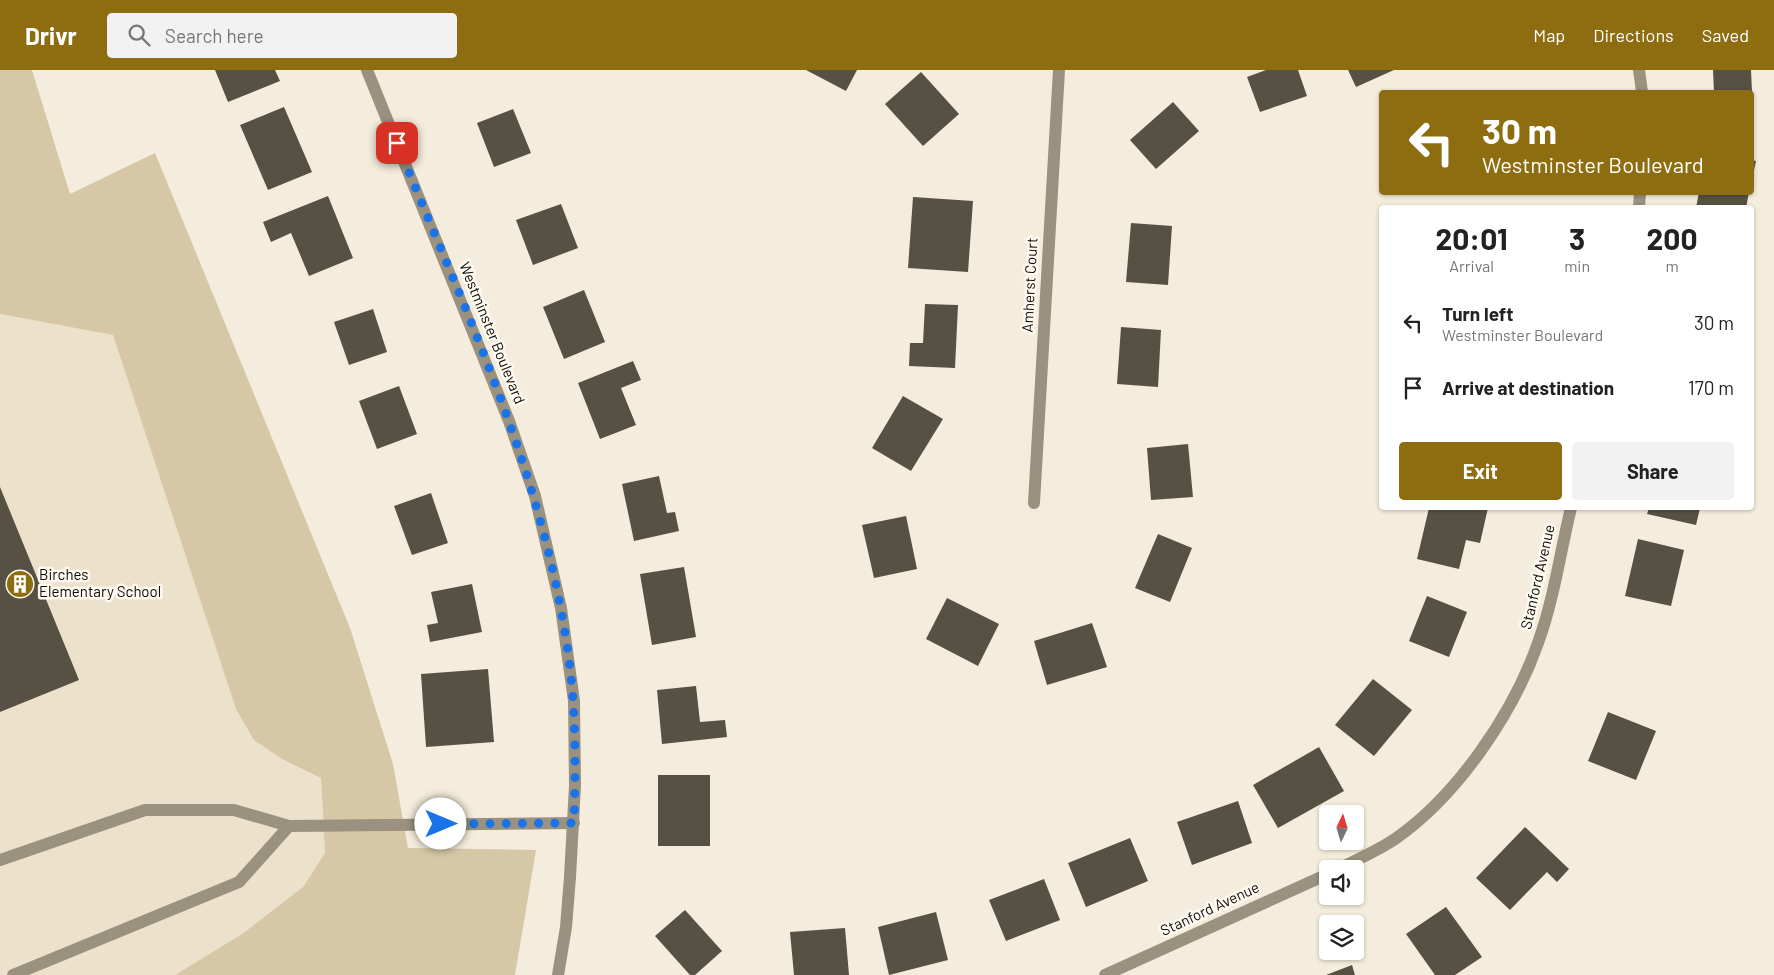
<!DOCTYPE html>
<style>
:root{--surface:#fff;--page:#f2f2f2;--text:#222;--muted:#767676;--accent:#8d6d10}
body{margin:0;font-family:Barlow,sans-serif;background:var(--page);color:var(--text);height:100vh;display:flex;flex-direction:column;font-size:19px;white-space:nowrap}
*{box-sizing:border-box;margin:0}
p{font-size:16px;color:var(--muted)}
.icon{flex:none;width:28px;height:28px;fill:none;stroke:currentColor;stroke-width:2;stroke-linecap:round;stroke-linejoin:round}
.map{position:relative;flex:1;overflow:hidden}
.details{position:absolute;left:1379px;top:135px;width:375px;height:305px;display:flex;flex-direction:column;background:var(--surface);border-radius:5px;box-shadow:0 1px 4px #0004}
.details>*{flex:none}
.banner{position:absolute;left:1379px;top:20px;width:375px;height:105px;border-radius:5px;box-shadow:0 1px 4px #0004;background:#8d6d10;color:#fff;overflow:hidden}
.needle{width:32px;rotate:4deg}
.buttons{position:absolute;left:1319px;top:735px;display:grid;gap:10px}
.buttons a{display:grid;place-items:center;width:45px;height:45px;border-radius:5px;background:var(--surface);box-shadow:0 1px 4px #0004;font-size:25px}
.pin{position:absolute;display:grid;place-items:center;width:42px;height:42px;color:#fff;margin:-21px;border-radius:10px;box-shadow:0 2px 8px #0006}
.me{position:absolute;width:55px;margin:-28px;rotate:90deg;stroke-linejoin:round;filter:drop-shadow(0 0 4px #0008)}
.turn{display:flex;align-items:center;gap:18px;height:105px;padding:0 20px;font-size:22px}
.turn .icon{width:65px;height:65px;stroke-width:2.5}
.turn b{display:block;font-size:35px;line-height:42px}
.eta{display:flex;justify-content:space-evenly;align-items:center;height:85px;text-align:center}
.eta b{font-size:30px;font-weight:700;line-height:35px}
.button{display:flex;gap:10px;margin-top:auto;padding:10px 20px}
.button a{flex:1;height:58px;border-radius:5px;background:var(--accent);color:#fff;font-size:20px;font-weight:700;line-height:58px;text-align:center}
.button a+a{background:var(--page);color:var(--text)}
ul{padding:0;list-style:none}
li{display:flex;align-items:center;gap:15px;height:65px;padding:0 20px}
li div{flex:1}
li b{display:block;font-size:19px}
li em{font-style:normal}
header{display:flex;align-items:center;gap:30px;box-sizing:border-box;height:70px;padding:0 25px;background:var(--accent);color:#fff}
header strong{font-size:24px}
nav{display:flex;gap:28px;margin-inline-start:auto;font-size:18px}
.search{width:350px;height:45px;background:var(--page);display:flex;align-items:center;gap:12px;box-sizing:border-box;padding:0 18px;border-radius:5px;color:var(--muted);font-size:19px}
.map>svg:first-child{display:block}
.built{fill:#ece2cc}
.green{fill:#d6c7a6}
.building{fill:#575144}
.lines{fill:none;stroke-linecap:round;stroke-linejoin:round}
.service{stroke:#9a917e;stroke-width:12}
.minor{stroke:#9a917e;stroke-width:12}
.tertiary{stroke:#9a917e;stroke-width:12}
.route{stroke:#1a73e8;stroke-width:9;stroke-dasharray:0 16.2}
.labels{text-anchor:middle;stroke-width:5;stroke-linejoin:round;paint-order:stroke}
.street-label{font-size:15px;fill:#0d0b06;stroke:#fefaf1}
.poi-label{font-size:15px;fill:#0d0b06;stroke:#fefaf1;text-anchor:start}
</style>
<header>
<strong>Drivr</strong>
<div class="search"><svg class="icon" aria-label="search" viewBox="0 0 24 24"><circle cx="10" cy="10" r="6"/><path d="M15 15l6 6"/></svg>Search here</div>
<nav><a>Map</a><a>Directions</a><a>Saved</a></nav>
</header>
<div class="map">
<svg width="1774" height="905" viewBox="0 0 1774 905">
<rect width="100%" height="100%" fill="#f4eddd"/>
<polygon class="built" points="0,244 113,265 236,639 282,689 321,708 325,783 303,817 242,864 175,905 0,905"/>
<polygon class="green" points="0,0 32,0 70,124 155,83 350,558 393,694 408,778 536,780 515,905 175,905 242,864 303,817 325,783 321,708 282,689 254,670 236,639 113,265 0,244"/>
<g class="building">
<polygon points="215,0 275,0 280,11 228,32"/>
<polygon points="806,0 857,0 846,21"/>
<polygon points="1266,0 1298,0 1307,26 1260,42 1247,7"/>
<polygon points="1348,0 1394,0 1356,17"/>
<polygon points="1713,0 1751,0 1752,22 1714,22"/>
<polygon points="921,2 959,44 923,76 885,34"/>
<polygon points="1173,32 1199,61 1156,99 1130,70"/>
<polygon points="284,37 312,102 268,120 240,55"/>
<polygon points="513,39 531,83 494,97 477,53"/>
<polygon points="1751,90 1756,91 1752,109 1751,109"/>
<polygon points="1699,122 1749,122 1746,138 1696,138"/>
<polygon points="328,126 353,188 309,206 291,163 271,172 263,152"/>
<polygon points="913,127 973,131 968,202 908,198"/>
<polygon points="561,134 578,178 533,195 516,150"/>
<polygon points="1131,153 1172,156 1168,215 1126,212"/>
<polygon points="584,220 605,272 564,289 543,237"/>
<polygon points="925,234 958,235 955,298 909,296 910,273 923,273"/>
<polygon points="373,239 387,282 349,295 334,252"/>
<polygon points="1121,257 1161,260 1158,317 1117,314"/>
<polygon points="633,291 641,310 621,318 636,355 600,369 578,313"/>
<polygon points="399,316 417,364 377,379 359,331"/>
<polygon points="903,326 943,349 911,401 872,378"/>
<polygon points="1188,374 1193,427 1151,430 1147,378"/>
<polygon points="659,406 667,443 675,442 679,461 634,471 622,414"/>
<polygon points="0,417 79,610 0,642"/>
<polygon points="431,423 448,473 412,485 394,436"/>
<polygon points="1429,438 1488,438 1480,473 1466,470 1459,499 1417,489"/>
<polygon points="1649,438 1700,438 1696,455 1647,444"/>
<polygon points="906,446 917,499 874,508 862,455"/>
<polygon points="1158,464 1192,478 1170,532 1135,518"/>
<polygon points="1638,469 1684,480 1671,536 1625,526"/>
<polygon points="684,497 696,567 652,575 640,504"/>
<polygon points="472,514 482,562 430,572 427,555 438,553 431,522"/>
<polygon points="1427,526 1467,542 1449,587 1409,571"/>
<polygon points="947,528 999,554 978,596 926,569"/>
<polygon points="1092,553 1107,597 1047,615 1034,571"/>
<polygon points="488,599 494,672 426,677 421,604"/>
<polygon points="1373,609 1412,640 1374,686 1335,655"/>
<polygon points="696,616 700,652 725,650 727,667 662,674 657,620"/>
<polygon points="1608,642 1656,661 1636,710 1588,691"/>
<polygon points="1319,677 1344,721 1278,758 1253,715"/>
<rect x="658" y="705" width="52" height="71"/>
<polygon points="1238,731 1252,773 1192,795 1177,752"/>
<polygon points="1525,757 1569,799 1557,812 1547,802 1510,840 1476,808"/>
<polygon points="1130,768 1148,811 1086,837 1068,793"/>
<polygon points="1044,809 1060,850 1006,871 989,830"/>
<polygon points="1446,837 1482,887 1455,905 1435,905 1406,864"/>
<polygon points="685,840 722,881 695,905 690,905 655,866"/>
<polygon points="936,842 948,890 889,905 878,857"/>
<polygon points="845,858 849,905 794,905 790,862"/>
<polygon points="1352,895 1355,905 1326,905"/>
</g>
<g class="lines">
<g class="service">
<polyline points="0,790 145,740 234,740 289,756 574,753"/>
<polyline points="13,905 239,812 289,756"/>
</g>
<g class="minor">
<polyline points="1639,0 1642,22"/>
<polyline points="1639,138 1640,122"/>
<polyline points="1034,433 1059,0"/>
<path d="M1338,799C1357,790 1377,781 1395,769C1457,726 1513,644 1538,573C1554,529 1560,483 1571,438"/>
<polyline points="1105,905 1328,804"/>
</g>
<polyline class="tertiary" points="367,0 509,351 535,426 561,538 574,631 575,715 570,807 566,857 558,905"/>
</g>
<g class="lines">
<path class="route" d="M397,73C463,235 539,395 566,569C576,630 576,691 574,753L441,754"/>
</g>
<defs>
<symbol id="building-disc" viewBox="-11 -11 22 22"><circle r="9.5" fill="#8d6d10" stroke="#fefaf1"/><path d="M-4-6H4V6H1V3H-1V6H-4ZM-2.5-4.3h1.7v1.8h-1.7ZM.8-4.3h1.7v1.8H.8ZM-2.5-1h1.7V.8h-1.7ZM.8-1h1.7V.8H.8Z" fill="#fff"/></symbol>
</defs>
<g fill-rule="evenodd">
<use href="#building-disc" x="4" y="498" width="32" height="32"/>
</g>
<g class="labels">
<g class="street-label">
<text transform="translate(1030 215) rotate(-87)" y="5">Amherst Court</text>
<text transform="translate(492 263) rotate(68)" y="5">Westminster Boulevard</text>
<text transform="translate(1538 507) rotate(-77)" y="5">Stanford Avenue</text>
<text transform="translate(1210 839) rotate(-25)" y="5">Stanford Avenue</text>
</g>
<g class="poi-label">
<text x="39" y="510">Birches<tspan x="39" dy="17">Elementary School</tspan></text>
</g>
</g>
</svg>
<div class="buttons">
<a><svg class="needle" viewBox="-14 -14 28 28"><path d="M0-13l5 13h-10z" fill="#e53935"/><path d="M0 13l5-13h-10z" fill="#767676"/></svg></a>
<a><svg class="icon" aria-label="sound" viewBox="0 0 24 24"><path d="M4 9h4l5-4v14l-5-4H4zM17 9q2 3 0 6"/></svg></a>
<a><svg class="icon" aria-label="layers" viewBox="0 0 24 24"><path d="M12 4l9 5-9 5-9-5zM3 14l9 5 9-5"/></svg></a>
</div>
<div class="pin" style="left:397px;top:73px;background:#d93025"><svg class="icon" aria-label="arrive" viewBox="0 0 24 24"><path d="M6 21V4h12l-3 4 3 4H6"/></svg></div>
<svg class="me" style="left:441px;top:754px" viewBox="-20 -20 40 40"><circle r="19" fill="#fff"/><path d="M0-13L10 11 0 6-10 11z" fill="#1a73e8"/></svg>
<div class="banner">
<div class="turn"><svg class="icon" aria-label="left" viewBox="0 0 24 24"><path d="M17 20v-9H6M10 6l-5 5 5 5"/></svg><div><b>30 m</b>Westminster Boulevard</div></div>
</div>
<section class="details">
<div class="eta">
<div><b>20:01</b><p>Arrival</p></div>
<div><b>3</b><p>min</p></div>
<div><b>200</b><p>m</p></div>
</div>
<ul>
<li><svg class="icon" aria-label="left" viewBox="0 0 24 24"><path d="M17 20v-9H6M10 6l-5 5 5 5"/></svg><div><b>Turn left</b><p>Westminster Boulevard</p></div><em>30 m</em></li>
<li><svg class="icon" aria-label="arrive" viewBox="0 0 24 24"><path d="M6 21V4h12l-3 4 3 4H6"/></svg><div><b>Arrive at destination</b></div><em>170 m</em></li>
</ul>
<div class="button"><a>Exit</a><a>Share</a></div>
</section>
</div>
